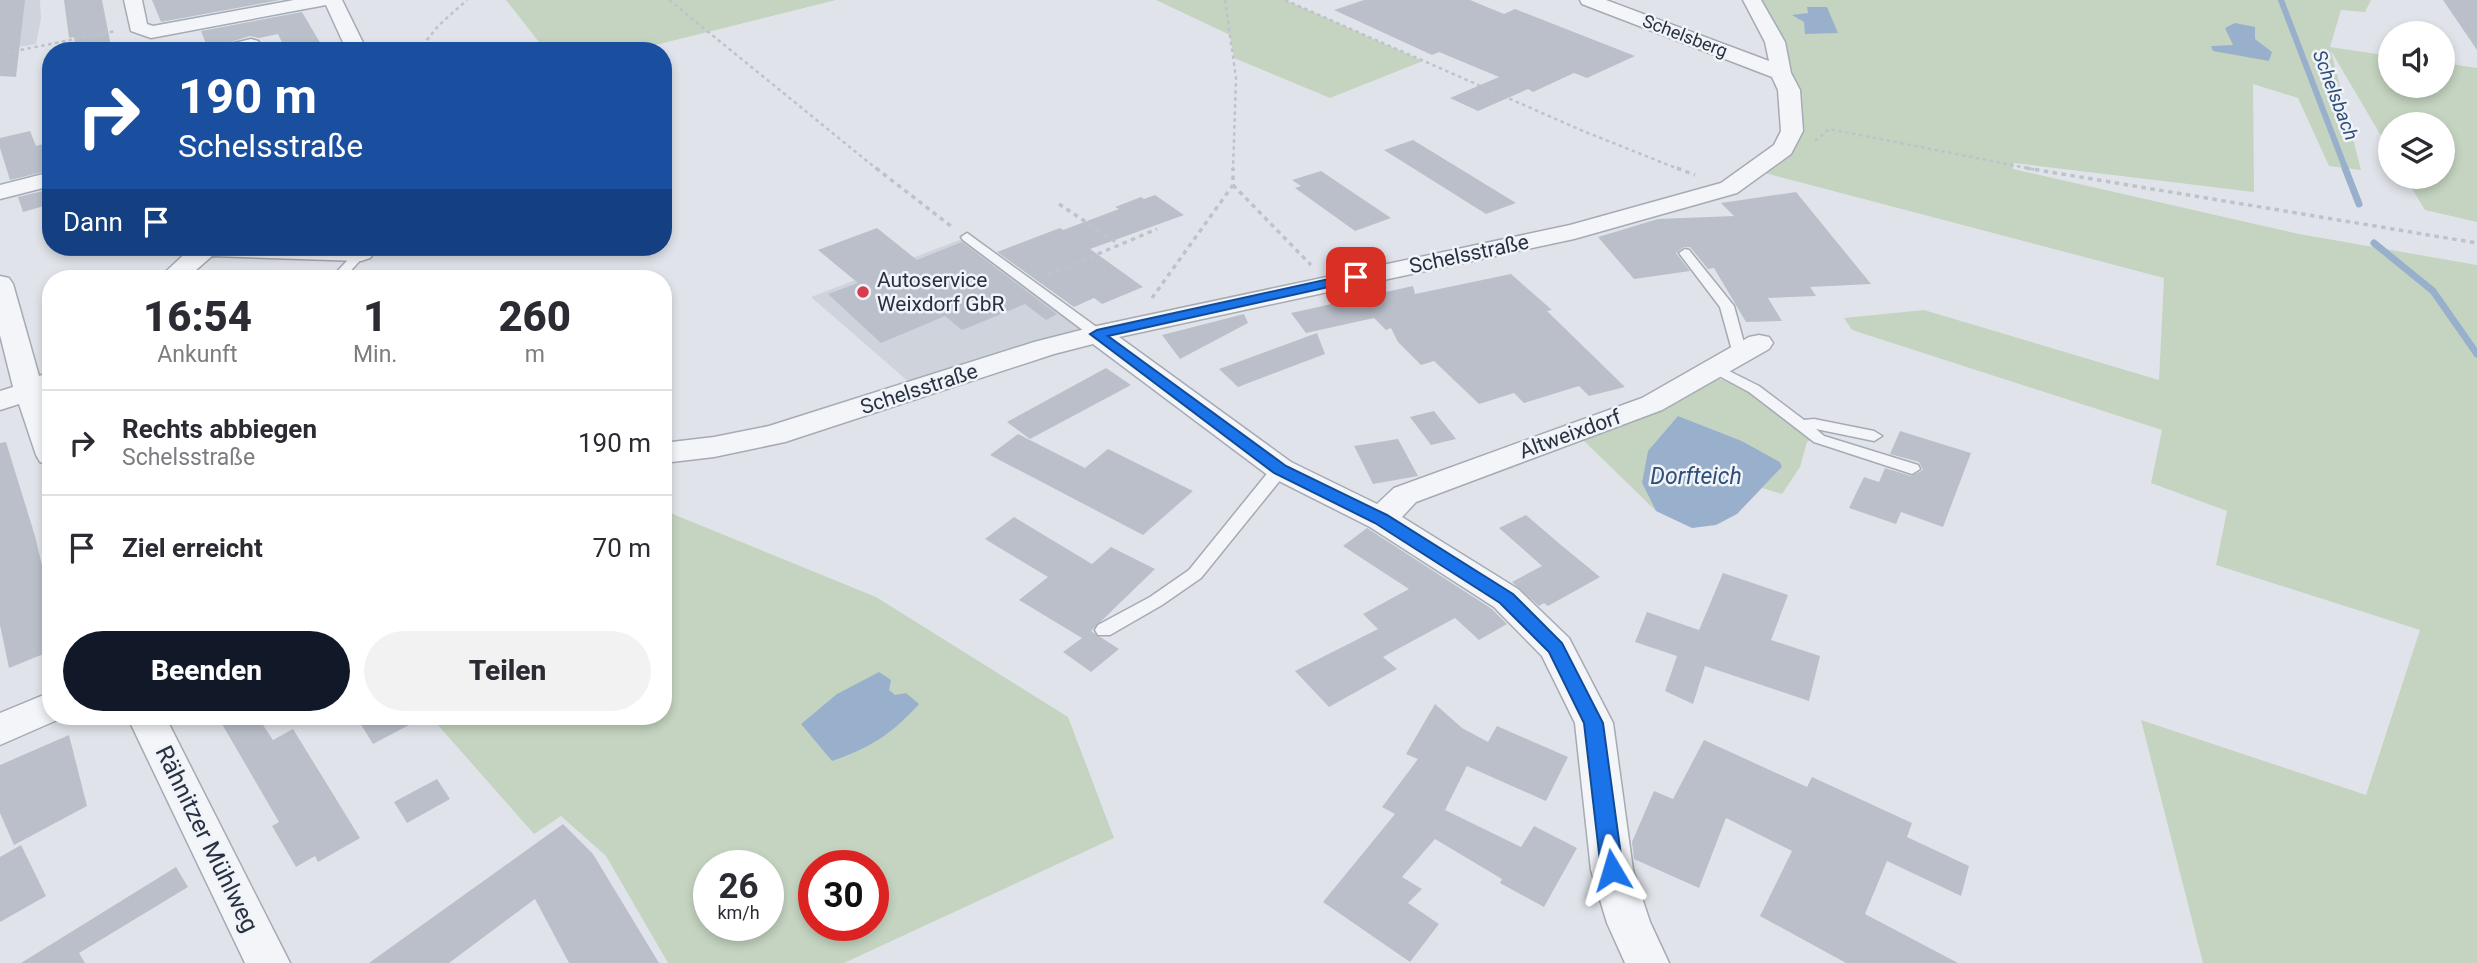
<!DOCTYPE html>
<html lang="de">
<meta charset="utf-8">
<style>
:root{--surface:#fff;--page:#f2f2f3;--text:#2b2b33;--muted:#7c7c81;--line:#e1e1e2;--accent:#111827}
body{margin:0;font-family:Roboto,sans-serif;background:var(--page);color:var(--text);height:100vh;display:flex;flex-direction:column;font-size:26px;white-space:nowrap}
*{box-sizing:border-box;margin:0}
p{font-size:23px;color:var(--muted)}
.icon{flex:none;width:38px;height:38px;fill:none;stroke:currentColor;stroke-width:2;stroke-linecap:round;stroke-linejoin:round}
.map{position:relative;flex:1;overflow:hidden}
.side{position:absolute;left:42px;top:270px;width:630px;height:455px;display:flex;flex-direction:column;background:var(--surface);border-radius:28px;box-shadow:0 4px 10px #0003}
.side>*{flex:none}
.hud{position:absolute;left:42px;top:42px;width:630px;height:214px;border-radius:28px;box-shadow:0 4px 10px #0003;background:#1a4fa0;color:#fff;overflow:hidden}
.fabs{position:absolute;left:2378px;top:21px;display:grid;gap:14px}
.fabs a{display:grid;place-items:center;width:77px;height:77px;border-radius:50%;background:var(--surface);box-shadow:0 4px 10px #0003;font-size:35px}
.speed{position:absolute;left:693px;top:850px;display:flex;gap:14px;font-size:35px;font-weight:700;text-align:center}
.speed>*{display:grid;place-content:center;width:91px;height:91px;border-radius:50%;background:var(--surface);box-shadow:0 4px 10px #0003;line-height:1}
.speed small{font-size:18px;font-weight:400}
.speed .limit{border:10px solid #d22;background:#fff;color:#111}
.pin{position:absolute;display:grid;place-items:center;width:60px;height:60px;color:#fff;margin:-30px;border-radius:14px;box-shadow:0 4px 10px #0006}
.me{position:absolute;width:77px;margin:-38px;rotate:353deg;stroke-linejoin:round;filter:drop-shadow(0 0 5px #0008)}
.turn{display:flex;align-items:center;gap:24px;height:147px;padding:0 21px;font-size:32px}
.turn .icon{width:91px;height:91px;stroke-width:2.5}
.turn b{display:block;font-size:49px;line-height:60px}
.then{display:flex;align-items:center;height:66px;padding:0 21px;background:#0003;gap:14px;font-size:26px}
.eta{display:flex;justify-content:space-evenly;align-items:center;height:119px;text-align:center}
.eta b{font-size:42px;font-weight:800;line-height:49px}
.primary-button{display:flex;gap:14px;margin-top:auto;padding:14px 21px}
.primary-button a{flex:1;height:80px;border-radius:42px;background:var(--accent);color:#fff;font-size:28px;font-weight:800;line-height:80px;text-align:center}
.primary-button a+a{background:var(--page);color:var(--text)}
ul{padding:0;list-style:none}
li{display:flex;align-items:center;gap:21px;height:105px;padding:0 21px;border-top:2px solid var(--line)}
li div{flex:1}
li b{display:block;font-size:26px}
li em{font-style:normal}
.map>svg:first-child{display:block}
.built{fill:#ced3dc}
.green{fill:#c5d4c1;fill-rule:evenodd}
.water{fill:#99b0cc}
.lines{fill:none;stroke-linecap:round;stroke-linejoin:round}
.stream-far1{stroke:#99b0cc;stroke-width:6}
.stream{stroke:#99b0cc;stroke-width:7}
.building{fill:#babfca}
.service-casing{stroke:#a5abb4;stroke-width:3}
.minor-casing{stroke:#a5abb4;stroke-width:3}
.path-far1{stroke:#bec2c9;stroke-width:2.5;stroke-dasharray:3.5 3.5;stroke-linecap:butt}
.path{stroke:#bec2c9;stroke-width:3.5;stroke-dasharray:4.5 4.5;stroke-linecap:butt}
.service{fill:#f3f5f8;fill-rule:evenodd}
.minor{fill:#f3f5f8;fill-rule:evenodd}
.route{fill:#1a73e8;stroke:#114b97;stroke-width:2}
.poi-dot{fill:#d63e50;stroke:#f0f3f7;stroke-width:2.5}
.labels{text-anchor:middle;stroke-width:5;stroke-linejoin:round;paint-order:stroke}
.far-street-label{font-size:18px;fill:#283142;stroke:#f0f3f7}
.far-water-label{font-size:19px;font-style:italic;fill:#2f4e79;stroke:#f0f3f7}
.street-label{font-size:21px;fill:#283142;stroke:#f0f3f7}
.poi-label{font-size:21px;fill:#283142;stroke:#f0f3f7;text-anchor:start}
.water-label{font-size:23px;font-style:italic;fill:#2f4e79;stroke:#f0f3f7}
.near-street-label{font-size:24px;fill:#283142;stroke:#f0f3f7}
</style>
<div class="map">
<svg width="2477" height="963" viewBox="0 0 2477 963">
<rect width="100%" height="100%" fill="#e0e4ea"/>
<g class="built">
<polygon points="0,0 40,0 41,19 36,44 0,50"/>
<polygon points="967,237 1098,334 917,389 811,297"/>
</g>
<g class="green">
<polygon points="506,0 836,0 631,51 546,51"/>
<polygon points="1156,0 1285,0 1423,61 1330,98 1234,58 1230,35"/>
<path d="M1758,0H2371L2365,12L2341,10L2330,47L2390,56V86H2443V63L2477,68V222L2425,210L2405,177H2443V124H2390V151L2331,51L2361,170L2329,166L2298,98L2253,84L2254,192L2014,163L2013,169L2299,234L2477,265V963H2203L2141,720L2366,795L2420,630L2216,565L2227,511L2151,483L2162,430L1852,330L1844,318L1924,310L2159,380L2164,278L1765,173C1777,163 1798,149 1802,133C1810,105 1770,29 1758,0Z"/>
<polygon points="1718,379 1738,383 1814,438 1807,442 1800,467 1782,494 1762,488 1782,467 1780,462 1742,441 1678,416 1642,483 1656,511 1580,437"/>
<path d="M663,510L876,597L1068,717L1114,838L844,963H668L606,856L561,816L534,834L430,716H663ZM709,866H768V926H709ZM814,866H873V926H814Z"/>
</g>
<g class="water">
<polygon points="1807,7 1827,7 1838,33 1805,34 1804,22 1792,15 1808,13"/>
<polygon points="2235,23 2255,27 2255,39 2272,52 2269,61 2213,51 2211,46 2233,45 2225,28"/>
<polygon points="1678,416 1742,441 1780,462 1782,467 1737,514 1716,525 1692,528 1656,511 1642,483 1648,451"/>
<path d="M879,672L891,680L889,690L895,695L906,693L919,704C892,734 870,748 832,761L801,724L837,694Z"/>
</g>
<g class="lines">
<polyline class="stream-far1" points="2281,0 2346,170"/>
<g class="stream">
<polyline points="2345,168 2359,204"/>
<polyline points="2374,243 2433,291 2477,354"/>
</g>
</g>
<g class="building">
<polygon points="0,0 25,0 16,77 0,76"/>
<polygon points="64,0 102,0 112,51 76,51 74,37 69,38"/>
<polygon points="152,0 280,0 161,22"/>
<polygon points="1364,0 1470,0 1504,14 1515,9 1635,56 1587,78 1574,73 1533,92 1528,89 1478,111 1450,98 1499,77 1439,52 1432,55 1334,10"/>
<polygon points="2443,0 2477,0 2477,50"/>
<polygon points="302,12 325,51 286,51 278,34 259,38 250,36 208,49 201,31"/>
<polygon points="30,131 36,146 51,142 51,170 10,180 0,148 0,138"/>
<polygon points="1413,140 1516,203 1486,214 1384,150"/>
<polygon points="1321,171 1391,218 1355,231 1295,188 1301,186 1292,180"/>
<polygon points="51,189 51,204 23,212 18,197"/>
<polygon points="1796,192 1871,284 1810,287 1816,296 1768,298 1782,321 1746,322 1714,268 1708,269 1690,247 1684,247 1676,253 1690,271 1634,279 1598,237 1658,219 1734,216 1721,203"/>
<polygon points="1155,195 1184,215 1090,249 1143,287 1102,304 1094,298 1074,307 997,252 1060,228 1063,230 1119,209 1115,207 1141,197 1144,199"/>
<polygon points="877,228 917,260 962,242 1057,314 1046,320 1025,304 962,330 945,316 881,343 828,294 858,283 818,250"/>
<polygon points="1511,274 1552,310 1547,311 1625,387 1589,396 1579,386 1524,403 1514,393 1479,404 1434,361 1421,365 1398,342 1391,328 1386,330 1374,318 1306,333 1291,313 1413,286 1415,294"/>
<polygon points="1244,314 1248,323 1180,359 1162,335"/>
<polygon points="1317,333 1325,354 1238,387 1219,369"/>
<polygon points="1106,368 1131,385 1030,439 1007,422"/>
<polygon points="1434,411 1456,439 1431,445 1410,417"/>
<polygon points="1900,431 1971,453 1943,527 1901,512 1896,524 1849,508 1864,477 1879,482 1885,468 1911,476 1923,470 1919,462 1890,454"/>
<polygon points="1018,434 1085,468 1108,449 1193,491 1143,535 990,455"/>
<polygon points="1398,439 1418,476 1373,484 1354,446"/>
<polygon points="6,442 35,536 51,603 51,651 9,668 0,625 0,443"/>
<polygon points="1526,515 1561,545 1600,577 1548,606 1544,603 1539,606 1512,582 1542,566 1499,528"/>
<polygon points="1014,517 1092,564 1111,547 1155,569 1091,631 1119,649 1091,672 1063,652 1082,638 1019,600 1048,577 985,539"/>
<polygon points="1367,528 1492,609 1507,624 1479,640 1455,618 1383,657 1397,669 1329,707 1295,671 1378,629 1363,614 1409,589 1343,546"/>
<polygon points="1723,573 1788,595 1771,640 1820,656 1809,701 1705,666 1693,704 1665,691 1677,656 1635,642 1647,612 1699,630"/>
<polygon points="1435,704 1462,728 1488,742 1497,726 1568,757 1546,801 1467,766 1445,810 1521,847 1534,826 1577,848 1544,907 1500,883 1502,879 1435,839 1402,877 1422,889 1408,903 1439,924 1410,962 1323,902 1395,814 1382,807 1418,759 1406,754"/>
<polygon points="239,716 257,716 273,740 293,729 360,838 318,862 315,856 296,867 272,826 279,822 222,724"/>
<polygon points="374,716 426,716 373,744 360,723"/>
<polygon points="69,735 87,806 14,845 0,813 0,765"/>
<polygon points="1704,740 1807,787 1812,777 1912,823 1907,837 1969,866 1961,896 1887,861 1865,914 1958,963 1846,963 1760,916 1792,851 1726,818 1699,888 1634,859 1632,842 1654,791 1673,799"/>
<polygon points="437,779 450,799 407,823 394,802"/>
<polygon points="563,824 593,854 659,963 569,963 535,899 449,963 369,963"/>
<polygon points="21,845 46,896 0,922 0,857"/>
<polygon points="176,867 188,887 79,953 85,963 21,963"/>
</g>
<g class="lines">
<defs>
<g id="service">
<polygon points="967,233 1102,331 1104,334 1102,337 1092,337 963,240 961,237"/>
<polygon points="361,249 367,253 344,278 331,278 357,250"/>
<polygon points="1685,249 1689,250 1734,306 1747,354 1745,357 1740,358 1733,354 1720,307 1679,253"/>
<polygon points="1715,364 1759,386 1804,420 1814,419 1874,431 1882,436 1874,441 1816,429 1824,436 1918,465 1920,469 1912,474 1814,442 1749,392 1710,371 1708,368"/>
<polygon points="1280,464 1288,469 1286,473 1201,578 1162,605 1110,635 1098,635 1095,630 1098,625 1150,597 1189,570 1274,465"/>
</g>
<g id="minor">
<polygon points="124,0 142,0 147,24 153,26 294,0 342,0 367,51 347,51 326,5 151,38 131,31"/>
<polygon points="1580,0 1606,0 1769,61 1765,42 1743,0 1761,0 1785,42 1791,73 1800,90 1803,131 1791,154 1737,193 1574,239 1119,337 1291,462 1377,504 1394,488 1642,398 1749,337 1759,335 1769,337 1773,343 1769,349 1662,410 1416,502 1402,517 1518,589 1569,638 1613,723 1633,870 1650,922 1669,963 1625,963 1607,923 1591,870 1575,723 1542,656 1494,607 1370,527 1269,476 1093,344 1054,354 785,442 714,457 663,463 663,443 714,437 769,426 1034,342 1097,326 1570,225 1721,183 1774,145 1781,131 1778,90 1772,77 1582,4"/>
<polygon points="251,39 258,41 261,45 258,49 215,51 218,47"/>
<polygon points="51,172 51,186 0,199 0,185"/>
<polygon points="192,247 366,247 374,253 370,258 361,261 212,256 187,278 159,278"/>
<polygon points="0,276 9,278 13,284 39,376 51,372 51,392 45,395 51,411 51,465 40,462 36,455 19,404 0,410 0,391 13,387 0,335"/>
<polygon points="51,692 51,716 64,717 0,745 0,713"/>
<polygon points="127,716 165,716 290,963 245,963"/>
</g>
</defs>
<use href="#service" class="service-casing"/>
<use href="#minor" class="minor-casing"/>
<g class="path-far1">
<polyline points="669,0 878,170"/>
<polyline points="1225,0 1236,78 1233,170"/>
<polyline points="1285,0 1583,131 1681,170"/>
<polyline points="418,51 439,25 467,0"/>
<polyline points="0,54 116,31"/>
<polyline points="1815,141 1829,129 2037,170"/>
</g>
<g class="path">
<polyline points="876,168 952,227"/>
<polyline points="1677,168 1695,175"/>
<polyline points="2026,168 2477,243"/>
<polyline points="1233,185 1311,265"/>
<polyline points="1059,204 1119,244"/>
<polyline points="1048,275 1157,229"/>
<polyline points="1152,298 1233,185 1233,168"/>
</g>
<use href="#service" class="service"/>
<use href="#minor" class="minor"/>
</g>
<polygon class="route" points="1356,273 1362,277 1360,280 1108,336 1286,466 1387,515 1513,594 1562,643 1603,723 1623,870 1619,876 1612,879 1604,876 1601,870 1584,723 1549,652 1500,603 1375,523 1274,473 1090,334 1097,330"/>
<circle class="poi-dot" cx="863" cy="292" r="7"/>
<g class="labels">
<g class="far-street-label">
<text transform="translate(1685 36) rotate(21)" y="6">Schelsberg</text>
</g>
<g class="far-water-label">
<text transform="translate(2336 95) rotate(69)" y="7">Schelsbach</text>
</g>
<g class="street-label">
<text transform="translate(1469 254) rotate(-12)" y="7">Schelsstraße</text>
<text transform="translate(919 389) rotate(-18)" y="7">Schelsstraße</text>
<text transform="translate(1570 434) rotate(-20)" y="7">Altweixdorf</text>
</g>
<g class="poi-label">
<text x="877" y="287">Autoservice<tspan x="877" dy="24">Weixdorf GbR</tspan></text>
</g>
<g class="water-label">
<text x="1696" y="484">Dorfteich</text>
</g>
<g class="near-street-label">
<text transform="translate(207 839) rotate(64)" y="8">Rähnitzer Mühlweg</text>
</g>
</g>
</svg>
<div class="fabs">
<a><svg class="icon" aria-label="sound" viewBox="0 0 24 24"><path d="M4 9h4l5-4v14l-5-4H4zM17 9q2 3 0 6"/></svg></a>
<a><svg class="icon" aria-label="layers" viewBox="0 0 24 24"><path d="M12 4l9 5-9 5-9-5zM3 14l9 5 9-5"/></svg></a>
</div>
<div class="speed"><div>26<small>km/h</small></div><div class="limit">30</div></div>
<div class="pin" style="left:1356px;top:277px;background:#d93025"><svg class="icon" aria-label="arrive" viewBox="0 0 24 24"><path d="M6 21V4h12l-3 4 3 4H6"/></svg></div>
<svg class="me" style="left:1612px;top:870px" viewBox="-20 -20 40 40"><path d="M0-17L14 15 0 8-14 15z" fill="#1a73e8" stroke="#fff" stroke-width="4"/></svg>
<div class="hud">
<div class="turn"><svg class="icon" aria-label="right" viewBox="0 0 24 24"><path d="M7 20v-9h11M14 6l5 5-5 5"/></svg><div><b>190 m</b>Schelsstraße</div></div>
<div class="then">Dann<svg class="icon" aria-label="arrive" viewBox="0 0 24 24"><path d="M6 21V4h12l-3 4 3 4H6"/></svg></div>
</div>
<section class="side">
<div class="eta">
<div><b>16:54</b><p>Ankunft</p></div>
<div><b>1</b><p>Min.</p></div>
<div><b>260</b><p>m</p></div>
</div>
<ul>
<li><svg class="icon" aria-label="right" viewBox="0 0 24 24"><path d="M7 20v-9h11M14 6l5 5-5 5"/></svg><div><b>Rechts abbiegen</b><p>Schelsstraße</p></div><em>190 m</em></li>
<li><svg class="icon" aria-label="arrive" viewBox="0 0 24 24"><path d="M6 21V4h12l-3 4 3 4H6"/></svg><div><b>Ziel erreicht</b></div><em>70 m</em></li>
</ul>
<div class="primary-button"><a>Beenden</a><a>Teilen</a></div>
</section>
</div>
